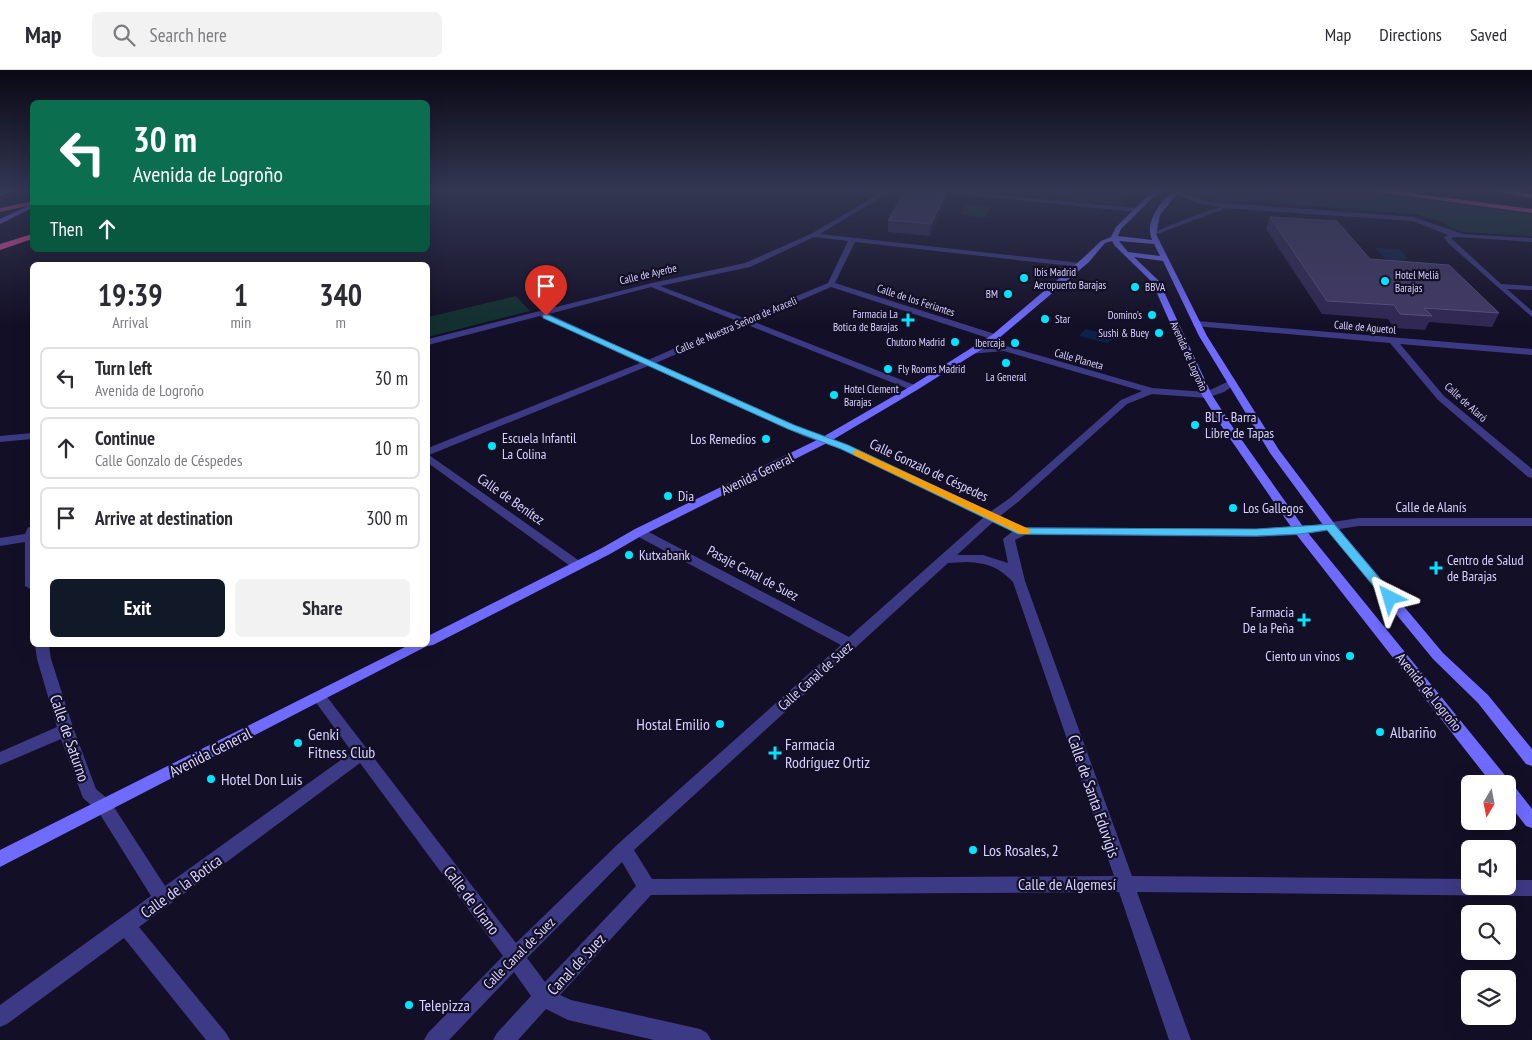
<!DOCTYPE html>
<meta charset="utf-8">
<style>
:root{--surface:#fff;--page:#f2f2f3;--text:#2b2b33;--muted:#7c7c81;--line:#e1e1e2;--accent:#111827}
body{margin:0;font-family:"PT Sans Narrow",sans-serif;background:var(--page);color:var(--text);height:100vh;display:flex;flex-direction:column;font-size:19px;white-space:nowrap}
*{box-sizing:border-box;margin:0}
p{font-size:16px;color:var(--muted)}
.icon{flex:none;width:28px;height:28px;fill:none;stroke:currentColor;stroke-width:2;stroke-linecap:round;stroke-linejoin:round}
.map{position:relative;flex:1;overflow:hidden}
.panel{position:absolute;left:30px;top:192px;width:400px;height:385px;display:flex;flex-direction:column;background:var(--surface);border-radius:8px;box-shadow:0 5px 20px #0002}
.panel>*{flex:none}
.top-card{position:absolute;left:30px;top:30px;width:400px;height:152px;border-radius:8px;box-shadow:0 5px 20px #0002;background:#0b6e4f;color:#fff;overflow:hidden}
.needle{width:32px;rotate:190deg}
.tools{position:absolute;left:1461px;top:705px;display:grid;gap:10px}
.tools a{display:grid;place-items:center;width:55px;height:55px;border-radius:8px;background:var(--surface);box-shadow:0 5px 20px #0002;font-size:25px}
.pin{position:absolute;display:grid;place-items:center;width:42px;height:42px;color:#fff;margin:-51px -21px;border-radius:50% 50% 50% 0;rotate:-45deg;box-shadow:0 0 5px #0007}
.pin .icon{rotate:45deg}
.me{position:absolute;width:55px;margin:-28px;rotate:320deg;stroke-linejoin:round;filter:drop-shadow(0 0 4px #0008)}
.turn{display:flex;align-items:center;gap:18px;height:105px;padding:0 20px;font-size:22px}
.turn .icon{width:65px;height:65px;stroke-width:2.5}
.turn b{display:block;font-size:35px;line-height:42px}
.then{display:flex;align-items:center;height:48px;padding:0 20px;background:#0003;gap:10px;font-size:19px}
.eta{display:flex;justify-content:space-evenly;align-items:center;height:85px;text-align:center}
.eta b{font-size:30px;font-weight:700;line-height:35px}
.cta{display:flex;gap:10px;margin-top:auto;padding:10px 20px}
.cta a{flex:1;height:58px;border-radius:8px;background:var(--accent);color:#fff;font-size:20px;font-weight:700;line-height:58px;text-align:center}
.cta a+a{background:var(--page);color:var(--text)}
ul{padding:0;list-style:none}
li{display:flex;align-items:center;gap:15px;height:62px;margin:0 10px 8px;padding:0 10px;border:2px solid var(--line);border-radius:8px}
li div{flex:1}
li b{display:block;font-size:19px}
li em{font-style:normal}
header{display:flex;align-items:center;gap:30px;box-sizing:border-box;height:70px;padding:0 25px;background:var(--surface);border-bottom:1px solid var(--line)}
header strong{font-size:24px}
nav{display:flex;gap:28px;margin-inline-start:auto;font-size:18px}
.search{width:350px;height:45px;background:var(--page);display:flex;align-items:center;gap:12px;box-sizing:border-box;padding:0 18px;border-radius:8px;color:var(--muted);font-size:19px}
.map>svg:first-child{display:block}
.green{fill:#12302f}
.water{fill:#0c2248}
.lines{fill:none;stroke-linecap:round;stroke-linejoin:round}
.street{fill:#3d3a85;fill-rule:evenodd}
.secondary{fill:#6f6bff;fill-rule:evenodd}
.highway{fill:#ff4fa3;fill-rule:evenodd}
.wall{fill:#312854}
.shaded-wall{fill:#1d163a}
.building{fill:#433a66;stroke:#5a527e}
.route{fill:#4fc3f7;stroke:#337fa1}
.slow{fill:#f59e0b}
.poi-dot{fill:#00e5ff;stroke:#130f26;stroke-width:2}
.labels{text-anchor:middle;stroke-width:4.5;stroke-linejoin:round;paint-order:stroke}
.far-poi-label{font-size:11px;fill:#d9d4ff;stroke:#130f26;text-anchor:start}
.far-street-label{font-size:11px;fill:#d9d4ff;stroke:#130f26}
.poi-label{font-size:14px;fill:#d9d4ff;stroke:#130f26;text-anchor:start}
.street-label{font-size:14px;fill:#d9d4ff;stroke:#130f26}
.near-poi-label{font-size:16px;fill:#d9d4ff;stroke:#130f26;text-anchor:start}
.near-street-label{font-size:16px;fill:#d9d4ff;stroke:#130f26}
</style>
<header>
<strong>Map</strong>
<div class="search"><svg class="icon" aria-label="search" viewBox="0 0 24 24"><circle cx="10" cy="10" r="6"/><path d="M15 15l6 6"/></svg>Search here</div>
<nav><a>Map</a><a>Directions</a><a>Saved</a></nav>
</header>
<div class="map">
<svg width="1532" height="970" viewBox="0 0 1532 970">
<rect width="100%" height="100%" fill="#130f26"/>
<g class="green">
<polygon points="957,120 1131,120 1120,135"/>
<polygon points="1190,120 1353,120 1532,144 1532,166 1464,162 1453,159 1441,151 1415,144 1260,132 1218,132 1192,125"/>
<polygon points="966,135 990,137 986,147 983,148 961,144"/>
<polygon points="516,226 530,241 428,267 428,247"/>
</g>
<g class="water">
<polygon points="1375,178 1399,179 1408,188 1403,190 1404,191 1422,192 1426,196 1388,192"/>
<polygon points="1086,259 1114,266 1113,269 1107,273 1079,266"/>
</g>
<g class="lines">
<g class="street">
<path d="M885,120H893L820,164L1080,193L1084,195L1080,197L855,172L835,213L998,265L1003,275L1152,318L1206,322L1229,311H1235L1237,313L1224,322L1207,328L1152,324L1127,334L1018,432L1000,446L1024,457L1257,459L1300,457L1359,448H1532V456H1359L1300,465L1257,467L1025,465L1015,470L1025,511L1132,806L1470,809V816H1508V810H1532V826L1137,822L1191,970H1169L1119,822L651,825L560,925L571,930L700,959L707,963L711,970H654L568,950L546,939L518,970H493L497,963L531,926L514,902L449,970H424L428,963L503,886L360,693L139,857L226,963L230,970H206L124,868L7,954L0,957V935L151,826L98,741L83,728L61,669L0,695V682L57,657L37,589L35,575H49L51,589L74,660L96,719L110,731L165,816L352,682L312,627L314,623L319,622L324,623L516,873L618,774L841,575L635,465L633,462L635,459H643L849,567L984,447L840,379L803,366L648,296L429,385L581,492L583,495L581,498H573L428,393V378L640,293L540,246L428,275V269L652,213L745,193L811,164ZM814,167L848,171L828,213L744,248L660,216L750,197ZM651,217L737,251L648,290L549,244ZM831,217L991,269L993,275L969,280V284L1004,281L1142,321L1121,330L1010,428L990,442L848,375L811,362L656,293L745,254L911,320H917V316L752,251ZM993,452L1013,461L1003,469L1008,493L983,485H957ZM967,492C987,493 999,497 1013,512L1114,806L652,809L634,780L948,493ZM622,792L636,816L545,912L527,888Z"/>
<polygon points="917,120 943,120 1137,138 1140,140 1137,142"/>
<polygon points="1175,120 1211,132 1413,147 1463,164 1532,168 1532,172 1457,167 1451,168 1501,214 1532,216 1532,220 1507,219 1532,241 1532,247 1448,173 1444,167 1448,165 1413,151 1223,138 1223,140 1213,143 1155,165 1151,165 1151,163 1209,140 1220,137 1197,133 1173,123 1173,121"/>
<polygon points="1197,251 1532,279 1532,285 1400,274 1444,326 1532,399 1532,408 1528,407 1438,330 1390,273 1194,256 1193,254"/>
<polygon points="32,363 32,369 0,372 0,366"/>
<polygon points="28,457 32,457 32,520 25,516 25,472 0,476 0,468 25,464"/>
</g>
<g class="secondary">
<path d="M1154,120H1161L1121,159L1118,166L1152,170C1144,151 1161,132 1173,120H1180L1160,145L1156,164L1207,266L1279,380L1334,453L1443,583L1488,625L1532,679V696L1526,694L1478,633L1433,589L1326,459L1270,383L1199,266L1163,191L1134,187L1159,211L1212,325L1234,359L1304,458L1508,709L1510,715L1514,716L1532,739V758L1526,756L1508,733V714H1492L1296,464L1224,360L1202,325L1152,212L1115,176L1112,171L1105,173L1089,192L998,269L917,320L829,372L643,465L610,484L433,575L427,576L0,797V780L409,575H428V566L602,478L635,459L821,368L911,316L992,265L1083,188L1101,171L1111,167L1116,157ZM1119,171L1154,174L1160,186L1128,182Z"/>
<polygon points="32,134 32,138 0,154 0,149"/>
</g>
<g class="highway">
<polygon points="6,120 18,120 0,126 0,122"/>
<polygon points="1364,120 1387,120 1532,139 1532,143"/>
<polygon points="1489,120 1509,120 1532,124 1532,128"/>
<polygon points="32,131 32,135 0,142 0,138"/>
<polygon points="32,164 32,169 0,180 0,174"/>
</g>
</g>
<g class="wall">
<polygon points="945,134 930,166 888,162 888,150"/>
<polygon points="1270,147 1499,243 1492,257 1429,252 1425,260 1394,258 1388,249 1322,244 1266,159"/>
</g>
<polygon class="shaded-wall" points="946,123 945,134 930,166 931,154"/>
<g class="building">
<polygon points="906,120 946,123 931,154 888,150"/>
<polygon points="1270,147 1337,151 1370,189 1449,195 1499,243 1424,238 1432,246 1400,244 1394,235 1327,231"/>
</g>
<linearGradient id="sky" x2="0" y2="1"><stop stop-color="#0a0815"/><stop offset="0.47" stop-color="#333752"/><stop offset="1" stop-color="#333752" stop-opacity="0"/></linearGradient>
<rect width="1532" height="256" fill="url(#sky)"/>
<polygon class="route" points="543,245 548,245 794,355 848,375 1024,458 1256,459 1334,454 1396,528 1394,531 1386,531 1327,460 1300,464 1256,466 1018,464 841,379 788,359 543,248"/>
<polygon class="slow" points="857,380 1029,459 1030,461 1029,464 1021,464 854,385 854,381"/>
<g class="poi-dot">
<circle cx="1024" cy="208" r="5"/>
<circle cx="1385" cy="211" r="5"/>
<circle cx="1135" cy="217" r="5"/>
<circle cx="1008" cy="224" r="5"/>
<circle cx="1152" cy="245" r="5"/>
<circle cx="1045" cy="249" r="5"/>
<path d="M905.5 242.5h5v5h5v5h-5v5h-5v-5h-5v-5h5z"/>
<circle cx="1159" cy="263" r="5"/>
<circle cx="955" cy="272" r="5"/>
<circle cx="1015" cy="273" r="5"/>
<circle cx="1006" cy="293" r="5"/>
<circle cx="888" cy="299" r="5"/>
<circle cx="834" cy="325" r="5"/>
<circle cx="1195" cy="355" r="5"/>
<circle cx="766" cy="369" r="5"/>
<circle cx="492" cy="376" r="5"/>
<circle cx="668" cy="426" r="5"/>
<circle cx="1233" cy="438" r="5"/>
<circle cx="629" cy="485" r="5"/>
<path d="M1433.5 490.5h5v5h5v5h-5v5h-5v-5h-5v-5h5z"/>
<path d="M1301.5 542.5h5v5h5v5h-5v5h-5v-5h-5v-5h5z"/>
<circle cx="1350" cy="586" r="5"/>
<circle cx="720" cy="654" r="5"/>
<circle cx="1380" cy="662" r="5"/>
<circle cx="298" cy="673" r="5"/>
<path d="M772.5 675.5h5v5h5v5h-5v5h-5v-5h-5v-5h5z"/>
<circle cx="211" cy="709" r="5"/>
<circle cx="973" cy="780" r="5"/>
<circle cx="409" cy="935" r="5"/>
</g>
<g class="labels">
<g class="far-poi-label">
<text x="1034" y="206">Ibis Madrid<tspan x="1034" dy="13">Aeropuerto Barajas</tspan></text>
<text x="1395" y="209">Hotel Meliá<tspan x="1395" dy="13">Barajas</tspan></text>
<text x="1145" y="221">BBVA</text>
<text x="998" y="228" text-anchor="end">BM</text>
<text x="898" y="248" text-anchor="end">Farmacia La<tspan x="898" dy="13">Botica de Barajas</tspan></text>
<text x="1142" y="249" text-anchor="end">Domino's</text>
<text x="1055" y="253">Star</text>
<text x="1149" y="267" text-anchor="end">Sushi &amp; Buey</text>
<text x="945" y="276" text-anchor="end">Chutoro Madrid</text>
<text x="1005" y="277" text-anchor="end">Ibercaja</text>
<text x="898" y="303">Fly Rooms Madrid</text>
<text x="1006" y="311" text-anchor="middle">La General</text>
<text x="844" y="323">Hotel Clement<tspan x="844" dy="13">Barajas</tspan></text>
</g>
<g class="far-street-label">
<text transform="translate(648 204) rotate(-13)" y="4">Calle de Ayerbe</text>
<text transform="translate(916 230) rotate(18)" y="4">Calle de los Feriantes</text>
<text transform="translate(736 255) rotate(-23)" y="4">Calle de Nuestra Señora de Araceli</text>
<text transform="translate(1365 257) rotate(5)" y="4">Calle de Aguetol</text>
<text transform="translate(1189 286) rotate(66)" y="4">Avenida de Logroño</text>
<text transform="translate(1079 289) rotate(16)" y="4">Calle Planeta</text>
<text transform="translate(1466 332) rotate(42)" y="4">Calle de Alaró</text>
</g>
<g class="poi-label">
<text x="1205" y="352">BLT - Barra<tspan x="1205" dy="16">Libre de Tapas</tspan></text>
<text x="502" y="373">Escuela Infantil<tspan x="502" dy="16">La Colina</tspan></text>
<text x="756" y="374" text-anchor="end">Los Remedios</text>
<text x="678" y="431">Dia</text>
<text x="1243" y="443">Los Gallegos</text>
<text x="639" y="490">Kutxabank</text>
<text x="1447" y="495">Centro de Salud<tspan x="1447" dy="16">de Barajas</tspan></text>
<text x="1294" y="547" text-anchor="end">Farmacia<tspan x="1294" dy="16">De la Peña</tspan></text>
<text x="1340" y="591" text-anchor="end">Ciento un vinos</text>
</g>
<g class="street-label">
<text transform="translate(929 400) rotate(25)" y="5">Calle Gonzalo de Céspedes</text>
<text transform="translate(757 404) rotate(-26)" y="5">Avenida General</text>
<text transform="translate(511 429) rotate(35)" y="5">Calle de Benítez</text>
<text x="1431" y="442">Calle de Alanís</text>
<text transform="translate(753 503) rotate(28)" y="5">Pasaje Canal de Suez</text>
<text transform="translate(815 606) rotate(-42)" y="5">Calle Canal de Suez</text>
<text transform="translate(1429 622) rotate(51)" y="5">Avenida de Logroño</text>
<text transform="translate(519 883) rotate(-45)" y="5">Calle Canal de Suez</text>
</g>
<g class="near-poi-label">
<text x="710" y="660" text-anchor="end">Hostal Emilio</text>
<text x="1390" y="668">Albariño</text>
<text x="308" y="670">Genki<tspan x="308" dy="18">Fitness Club</tspan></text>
<text x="785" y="680">Farmacia<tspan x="785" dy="18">Rodríguez Ortiz</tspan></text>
<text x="221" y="715">Hotel Don Luis</text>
<text x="983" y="786">Los Rosales, 2</text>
<text x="419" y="941">Telepizza</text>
</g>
<g class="near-street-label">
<text transform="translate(70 668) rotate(71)" y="6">Calle de Saturno</text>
<text transform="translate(210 682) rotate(-27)" y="6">Avenida General</text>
<text transform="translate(1094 726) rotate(71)" y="6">Calle de Santa Eduvigis</text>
<text x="1067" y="820">Calle de Algemesí</text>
<text transform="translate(181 816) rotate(-36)" y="6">Calle de la Botica</text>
<text transform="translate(472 830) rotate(53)" y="6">Calle de Urano</text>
<text transform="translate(576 894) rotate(-47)" y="6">Canal de Suez</text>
</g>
</g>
</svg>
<div class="tools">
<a><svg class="needle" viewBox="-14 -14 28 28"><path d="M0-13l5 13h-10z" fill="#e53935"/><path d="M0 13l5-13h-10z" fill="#7c7c81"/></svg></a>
<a><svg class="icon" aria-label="sound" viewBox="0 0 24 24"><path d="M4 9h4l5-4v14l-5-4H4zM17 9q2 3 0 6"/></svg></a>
<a><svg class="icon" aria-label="search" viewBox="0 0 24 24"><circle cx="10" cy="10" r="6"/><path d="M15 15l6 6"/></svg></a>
<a><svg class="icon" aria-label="layers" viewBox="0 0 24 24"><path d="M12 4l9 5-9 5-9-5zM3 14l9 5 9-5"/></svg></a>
</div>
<div class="pin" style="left:546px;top:246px;background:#d93025"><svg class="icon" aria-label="arrive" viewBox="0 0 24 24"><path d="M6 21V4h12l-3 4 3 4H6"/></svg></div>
<svg class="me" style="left:1390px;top:528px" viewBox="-20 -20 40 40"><path d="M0-17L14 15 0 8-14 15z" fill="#4fc3f7" stroke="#fff" stroke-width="4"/></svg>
<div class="top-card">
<div class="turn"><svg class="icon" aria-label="left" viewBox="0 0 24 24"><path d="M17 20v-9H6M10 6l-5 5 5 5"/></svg><div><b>30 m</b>Avenida de Logroño</div></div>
<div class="then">Then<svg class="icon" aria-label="ahead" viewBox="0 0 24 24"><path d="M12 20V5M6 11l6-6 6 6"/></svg></div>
</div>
<section class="panel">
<div class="eta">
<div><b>19:39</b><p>Arrival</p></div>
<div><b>1</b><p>min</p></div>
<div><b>340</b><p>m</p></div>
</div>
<ul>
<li><svg class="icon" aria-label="left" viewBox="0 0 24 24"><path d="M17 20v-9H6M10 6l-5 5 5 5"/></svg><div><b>Turn left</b><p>Avenida de Logroño</p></div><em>30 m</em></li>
<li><svg class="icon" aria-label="ahead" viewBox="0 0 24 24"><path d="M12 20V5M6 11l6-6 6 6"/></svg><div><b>Continue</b><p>Calle Gonzalo de Céspedes</p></div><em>10 m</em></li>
<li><svg class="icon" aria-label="arrive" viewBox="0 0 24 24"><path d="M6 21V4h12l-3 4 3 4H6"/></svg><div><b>Arrive at destination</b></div><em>300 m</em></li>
</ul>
<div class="cta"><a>Exit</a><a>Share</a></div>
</section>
</div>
